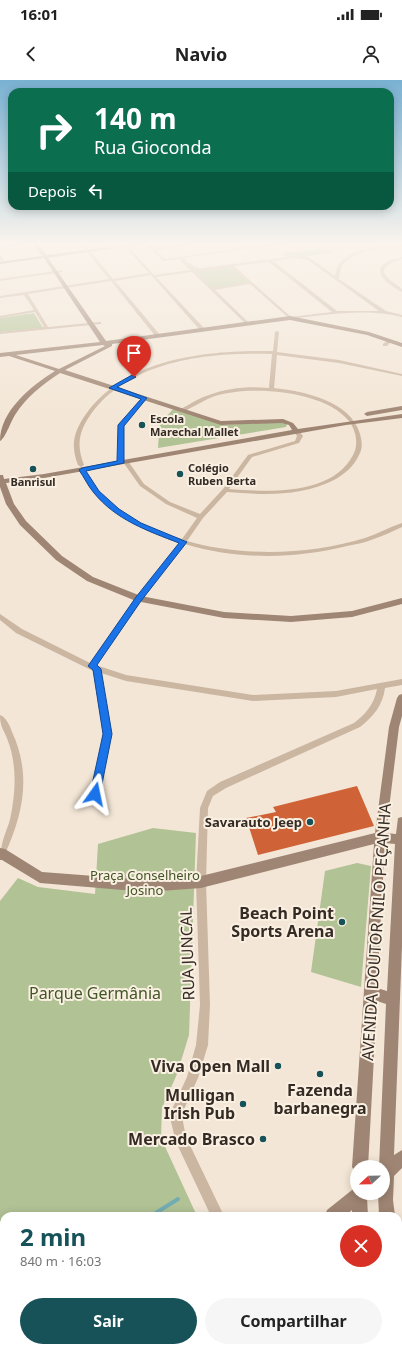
<!DOCTYPE html>
<html lang="pt">
<meta charset="utf-8">
<style>
:root{--surface:#fff;--page:#f6f6f6;--text:#222;--muted:#767676;--accent:#185259}
body{margin:0;font-family:"Noto Sans",sans-serif;background:var(--page);color:var(--text);height:100vh;display:flex;flex-direction:column;font-size:15px;white-space:nowrap}
*{box-sizing:border-box;margin:0}
p{font-size:13px;color:var(--muted)}
.icon{flex:none;width:22px;height:22px;fill:none;stroke:currentColor;stroke-width:2;stroke-linecap:round;stroke-linejoin:round}
.map{position:relative;flex:1;overflow:hidden}
.sheet{position:absolute;left:0px;top:1132px;width:402px;height:140px;display:flex;flex-direction:column;background:var(--surface);border-radius:12px 12px 0 0;box-shadow:0 2px 10px #0003}
.sheet>*{flex:none}
.top-card{position:absolute;left:8px;top:8px;width:386px;height:122px;border-radius:12px;box-shadow:0 2px 10px #0003;background:#0b6e4f;color:#fff;overflow:hidden}
.needle{width:26px;rotate:248deg}
.controls{position:absolute;left:350px;top:1080px;display:grid;gap:8px}
.controls a{display:grid;place-items:center;width:40px;height:40px;border-radius:50%;background:var(--surface);box-shadow:0 2px 10px #0003;font-size:20px}
.pin{position:absolute;display:grid;place-items:center;width:34px;height:34px;color:#fff;margin:-41px -17px;border-radius:50% 50% 50% 0;rotate:-45deg;box-shadow:0 0 4px #0007}
.pin .icon{rotate:45deg}
.me{position:absolute;width:44px;margin:-22px;rotate:12deg;stroke-linejoin:round;filter:drop-shadow(0 0 3px #0008)}
.turn{display:flex;align-items:center;gap:14px;height:84px;padding:0 20px;font-size:18px}
.turn .icon{width:52px;height:52px;stroke-width:2.5}
.turn b{display:block;font-size:28px;line-height:34px}
.then{display:flex;align-items:center;height:38px;padding:0 20px;background:#0003;gap:8px;font-size:15px}
.round{display:grid;place-items:center;flex:none;width:42px;height:42px;border-radius:21px;background:var(--page)}
.summary{display:flex;align-items:center;justify-content:space-between;height:68px;padding:0 20px}
h1{font-size:24px;font-weight:700;line-height:30px;color:var(--accent)}
.action{display:flex;gap:8px;margin-top:auto;padding:8px 20px}
.action a{flex:1;height:46px;border-radius:24px;background:var(--accent);color:#fff;font-size:16px;font-weight:700;line-height:46px;text-align:center}
.action a+a{background:var(--page);color:var(--text)}
.status{display:flex;justify-content:space-between;align-items:center;height:28px;padding:0 20px;background:var(--surface);direction:ltr}
.status svg{height:11px;fill:currentColor}
header{display:flex;justify-content:space-between;align-items:center;height:52px;padding:0 20px;background:var(--surface);font-size:18px;font-weight:700}
.map>svg:first-child{display:block}
.green{fill:#b1c295}
.lines{fill:none;stroke-linecap:round;stroke-linejoin:round}
.stream-far1{stroke:#73acb2;stroke-width:1.5}
.stream{stroke:#73acb2;stroke-width:4}
.building{fill:#cf6337}
.street{fill:#cbb6a2;fill-rule:evenodd}
.secondary{fill:#9f8573;fill-rule:evenodd}
.route{fill:#1a73e8;stroke:#114b97}
.poi-dot{fill:#185259;stroke:#faf0e2;stroke-width:1.5}
.labels{text-anchor:middle;stroke-width:4;stroke-linejoin:round;paint-order:stroke}
.far-poi-label{font-size:11px;font-weight:bold;fill:#352b25;stroke:#faf0e2;text-anchor:start}
.poi-label{font-size:13px;font-weight:bold;fill:#352b25;stroke:#faf0e2;text-anchor:end}
.park-label{font-size:13px;fill:#425527;stroke:#faf0e2}
.near-poi-label{font-size:16px;font-weight:bold;fill:#352b25;stroke:#faf0e2;text-anchor:end}
.near-street-label{font-size:16px;fill:#352b25;stroke:#faf0e2}
.near-park-label{font-size:16px;fill:#425527;stroke:#faf0e2}
</style>
<div class="status"><b>16:01</b><svg viewBox="0 0 49 12"><path d="M0 12V9h3v3zM5 12V6h3v6zM10 12V3h3v9zM15 12V0h3v12zM26 1h20v11H26zM47 4h2v5h-2z"/></svg></div>
<header><svg class="icon" aria-label="back" viewBox="0 0 24 24"><path d="M15 5l-7 7 7 7"/></svg>Navio<svg class="icon" aria-label="person" viewBox="0 0 24 24"><circle cx="12" cy="8" r="4"/><path d="M4 21q1-7 8-7t8 7"/></svg></header>
<div class="map">
<svg width="402" height="1272" viewBox="0 0 402 1272">
<rect width="100%" height="100%" fill="#f3e6d6"/>
<g class="green">
<polygon points="329,168 335,172 308,176 308,177 287,177 283,173"/>
<polygon points="188,183 190,183 195,187 198,187 201,189 229,185 249,203 212,209"/>
<polygon points="34,233 43,248 0,252 0,238"/>
<polygon points="173,329 223,345 283,342 287,344 286,347 158,368 159,354 156,354 161,343"/>
<polygon points="153,748 196,753 189,955 177,994 162,1028 161,1058 197,1136 4,1136 4,1268 78,1268 72,1272 0,1272 0,821 18,798 38,807 95,814 98,764"/>
<polygon points="357,783 371,786 361,907 311,892 325,791"/>
</g>
<g class="lines">
<polyline class="stream-far1" points="0,167 30,162"/>
<g class="stream">
<polyline points="151,1136 178,1119"/>
<polyline points="0,1260 4,1258"/>
</g>
</g>
<polygon class="building" points="357,706 374,746 258,775 246,738 276,732 273,727"/>
<g class="lines">
<g class="street">
<polygon points="21,162 29,162 0,166 0,164"/>
<polygon points="44,162 51,162 34,165 32,164"/>
<path d="M79,162H83L113,199L149,193L120,162H124L154,195L190,190L179,179L163,181L144,162H148L154,168L203,162H210L156,170L165,179L267,164L306,162L304,163L267,166L183,178L194,189L296,176L310,178L335,196C337,168 381,166 402,165V167C381,168 357,170 342,185L339,197V199L386,231L402,235V237C365,228 327,235 290,239L250,204L215,210L248,242V243L246,244L192,192L156,197L204,248V250H200L151,195L115,201L160,255V257H156L111,201L28,214L48,247L99,242H101V244L0,254V252L44,247L35,232L0,238V236L34,230L24,215L0,218V216L109,199ZM296,178L308,180L379,231H337L273,181ZM269,182L332,232L291,237L234,186ZM230,187L247,202L212,208L196,192Z"/>
<polygon points="0,175 2,176 5,184 2,183 0,179"/>
<path d="M402,177V179C395,182 384,184 384,193L390,200L402,209V212C394,208 371,194 384,184C388,180 396,179 402,177Z"/>
<polygon points="62,190 63,192 0,201 0,199"/>
<path d="M277,251L279,252L277,272L339,280L402,294V296L339,283L277,275L274,308C303,311 351,321 360,354C362,361 363,368 359,375C354,386 345,394 334,400C300,417 263,415 227,412L203,438L187,461C243,477 309,475 365,458C378,454 389,447 402,443V447C392,452 382,456 371,460C364,463 355,464 347,466C295,479 237,480 185,464L141,521L96,585L126,595L253,615L336,611L402,599V605L385,608C383,625 373,637 360,647L226,708L213,716L208,728L206,802L210,925L208,965L198,998L185,1027L183,1042L186,1057L224,1136H211L176,1062L171,1042L173,1027L187,997L196,965L200,925L196,802L200,728L207,711L220,702L354,643C366,634 374,624 377,609L336,617L253,621L126,601L101,593L111,654L99,714L98,717L95,718L92,717L91,714L103,654L93,591L16,553L0,540V534L22,549L90,583L137,517L179,463C148,453 117,438 94,413C88,407 84,398 79,390L80,389H84C89,396 93,406 99,412C122,435 151,450 182,459L197,438L166,424L140,406L123,382L124,381H128L144,404L170,422L200,434L223,409L248,375L295,361L297,356L294,352L295,351H299L303,356L299,363L252,377L229,409C267,412 332,416 353,375C359,365 356,350 349,341C324,310 250,305 215,316C204,320 195,326 185,331H181V329C190,324 199,318 209,315C227,308 249,306 269,308L272,274C211,272 131,279 91,334C79,351 76,365 84,385L81,387L78,385C70,365 74,351 86,334C127,277 209,270 273,271L275,252Z"/>
<polygon points="388,260 392,261 387,266 383,266 383,264"/>
<polygon points="142,317 147,318 124,345 124,378 119,379 118,345"/>
<path d="M0,635C6,637 10,646 12,652C32,695 23,735 4,776L1,777C0,766 5,754 9,743C11,736 12,729 13,722C16,701 15,680 8,661C4,649 0,648 0,635Z"/>
</g>
<g class="secondary">
<path d="M31,162H35L47,175L150,162L148,163L48,178L106,261L290,236L369,252L402,263V267L367,255L290,240L112,264V266L65,290L221,341L283,339L293,343L298,349L402,334V338L346,345L44,398L6,403L14,424L26,441L62,476L93,497L141,516L224,532L291,536L352,531L402,518V524L352,537L291,542L224,538L136,521L87,501L56,480L20,445L6,424L0,407V395H3L4,399L44,394L292,350L289,345L282,343L221,345L60,293C43,304 26,317 15,335C11,341 5,359 0,361C0,331 31,306 55,291L9,276L0,277V273L100,262L44,178L0,184V182L42,176ZM103,265L105,266L59,289L16,275Z"/>
<polygon points="402,326 402,330 367,336 364,334 367,332"/>
<path d="M402,614V636L399,647L386,753L396,754L398,738L402,737V866L394,1075L402,1070V1088L394,1096L393,1120L395,1136H379L378,1113H383V1087H379L386,924L377,921L368,1087H357V1093L355,1092L352,1087L374,764L201,808L147,812L40,803L2,780H0V768L5,769L42,792L147,800L201,796L375,753L389,647L397,618L399,615ZM385,763L395,764L387,911L377,908Z"/>
<polygon points="357,1106 357,1113 369,1113 367,1117 368,1136 352,1136 352,1130 345,1136 325,1136 327,1130"/>
<polygon points="398,1219 402,1220 402,1260 398,1258"/>
<polygon points="108,1268 134,1268 132,1272 106,1272"/>
<rect x="365" y="1268" width="18" height="4"/>
</g>
</g>
<linearGradient id="sky" x2="0" y2="1"><stop stop-color="#79b1d2"/><stop offset="0.48" stop-color="#faf4ed"/><stop offset="1" stop-color="#faf4ed" stop-opacity="0"/></linearGradient>
<rect width="402" height="340" fill="url(#sky)"/>
<path class="route" d="M132,295L136,297L117,307L147,318L124,346V383L86,391L99,411L119,429L141,443L187,462L141,521L97,585L101,589L112,654L100,714L98,717L95,718L91,717L90,714L103,654L93,590L88,586L136,517L179,463C148,451 116,440 94,413C88,406 84,397 79,390L82,388L117,381L118,345L141,319L109,308Z"/>
<g class="poi-dot">
<circle cx="142" cy="345" r="4"/>
<circle cx="33" cy="389" r="4"/>
<circle cx="180" cy="394" r="4"/>
<circle cx="310" cy="742" r="4"/>
<circle cx="342" cy="842" r="4"/>
<circle cx="278" cy="986" r="4"/>
<circle cx="320" cy="994" r="4"/>
<circle cx="243" cy="1024" r="4"/>
<circle cx="263" cy="1059" r="4"/>
</g>
<g class="labels">
<g class="far-poi-label">
<text x="150" y="343">Escola<tspan x="150" dy="13">Marechal Mallet</tspan></text>
<text x="188" y="392">Colégio<tspan x="188" dy="13">Ruben Berta</tspan></text>
<text x="33" y="406" text-anchor="middle">Banrisul</text>
</g>
<g class="poi-label">
<text x="302" y="747">Savarauto Jeep</text>
</g>
<g class="park-label">
<text x="145" y="800">Praça Conselheiro<tspan x="145" dy="15">Josino</tspan></text>
</g>
<g class="near-poi-label">
<text x="334" y="839">Beach Point<tspan x="334" dy="18">Sports Arena</tspan></text>
<text x="270" y="992">Viva Open Mall</text>
<text x="320" y="1016" text-anchor="middle">Fazenda<tspan x="320" dy="18">barbanegra</tspan></text>
<text x="235" y="1021">Mulligan<tspan x="235" dy="18">Irish Pub</tspan></text>
<text x="255" y="1065">Mercado Brasco</text>
</g>
<g class="near-street-label">
<text transform="translate(376 852) rotate(-86)" y="6">AVENIDA DOUTOR NILO PEÇANHA</text>
<text transform="translate(187 874) rotate(-92)" y="6">RUA JUNCAL</text>
</g>
<g class="near-park-label">
<text x="95" y="919">Parque Germânia</text>
</g>
</g>
</svg>
<div class="controls">
<a><svg class="needle" viewBox="-14 -14 28 28"><path d="M0-13l5 13h-10z" fill="#e53935"/><path d="M0 13l5-13h-10z" fill="#767676"/></svg></a>
</div>
<div class="pin" style="left:134px;top:297px;background:#d93025"><svg class="icon" aria-label="arrive" viewBox="0 0 24 24"><path d="M6 21V4h12l-3 4 3 4H6"/></svg></div>
<svg class="me" style="left:95px;top:714px" viewBox="-20 -20 40 40"><path d="M0-17L14 15 0 8-14 15z" fill="#1a73e8" stroke="#fff" stroke-width="4"/></svg>
<div class="top-card">
<div class="turn"><svg class="icon" aria-label="right" viewBox="0 0 24 24"><path d="M7 20v-9h11M14 6l5 5-5 5"/></svg><div><b>140 m</b>Rua Gioconda</div></div>
<div class="then">Depois<svg class="icon" aria-label="left" viewBox="0 0 24 24"><path d="M17 20v-9H6M10 6l-5 5 5 5"/></svg></div>
</div>
<section class="sheet">
<div class="summary"><div><h1>2 min</h1><p>840 m · 16:03</p></div><a class="round" style="background:#d93025;color:#fff"><svg class="icon" aria-label="close" viewBox="0 0 24 24"><path d="M6 6l12 12M18 6L6 18"/></svg></a></div>
<div class="action"><a>Sair</a><a>Compartilhar</a></div>
</section>
</div>
